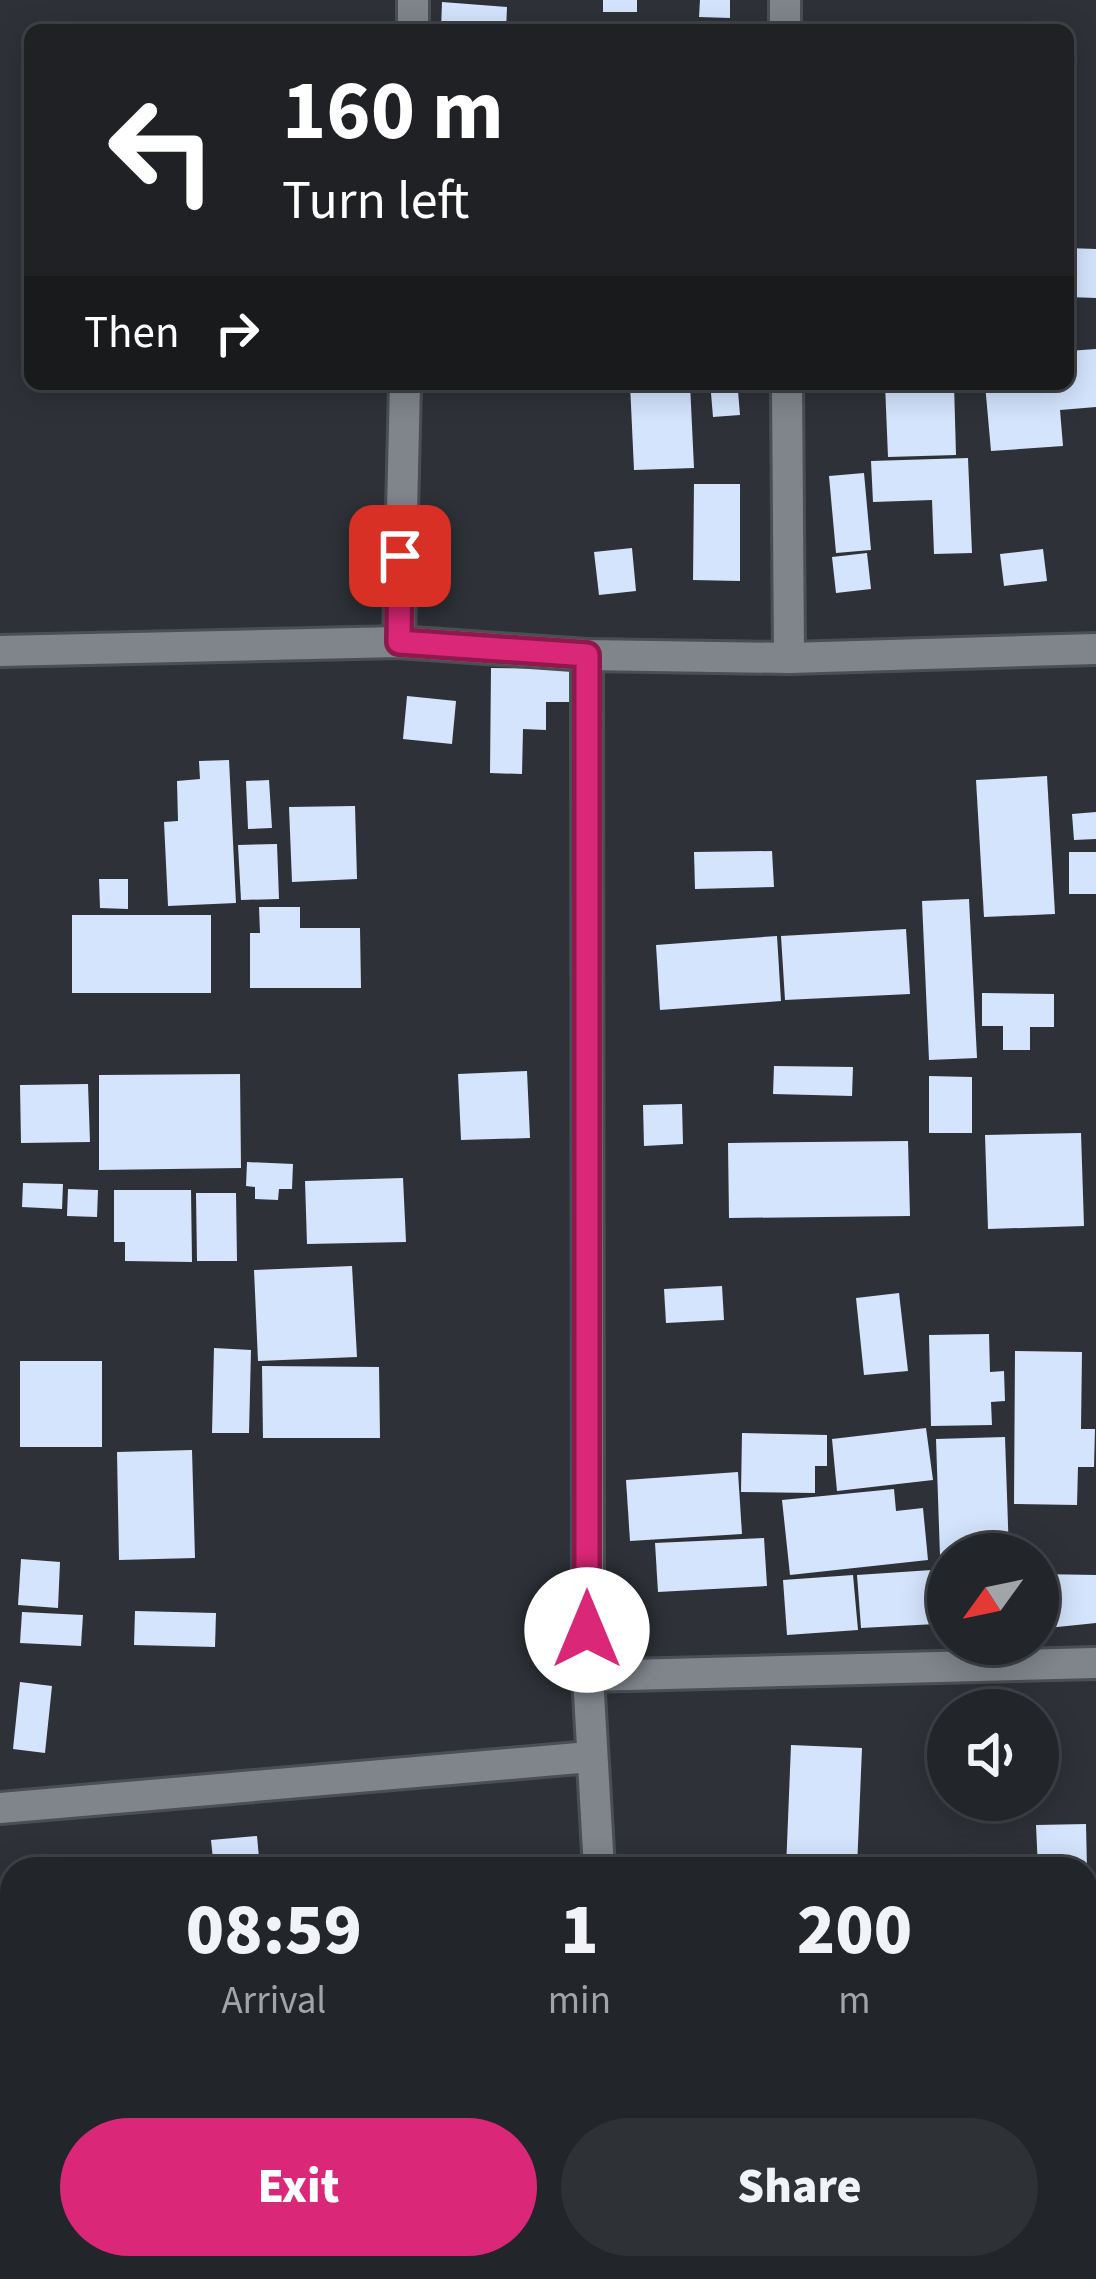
<!DOCTYPE html>
<style>
:root{--surface:#22262a;--page:#2e3236;--text:#f1f3f6;--muted:#a2a5a8;--line:#3f4347;--accent:#db2777}
body{margin:0;font-family:"Source Sans 3",sans-serif;background:var(--page);color:var(--text);height:100vh;display:flex;flex-direction:column;font-size:45px;white-space:nowrap}
*{box-sizing:border-box;margin:0}
p{font-size:39px;color:var(--muted)}
.icon{flex:none;width:66px;height:66px;fill:none;stroke:currentColor;stroke-width:2;stroke-linecap:round;stroke-linejoin:round}
.map{position:relative;flex:1;overflow:hidden}
.details{position:absolute;left:0px;top:1857px;width:1098px;height:423px;display:flex;flex-direction:column;background:var(--surface);border-radius:36px 36px 0 0;box-shadow:0 6px 30px #0003,0 0 0 3px var(--line)}
.details>*{flex:none}
.hud{position:absolute;left:24px;top:24px;width:1050px;height:366px;border-radius:18px;box-shadow:0 6px 30px #0003,0 0 0 3px var(--line);background:#202124;color:#fff;overflow:hidden}
.needle{width:78px;rotate:237deg}
.buttons{position:absolute;left:927px;top:1533px;display:grid;gap:24px}
.buttons a{display:grid;place-items:center;width:132px;height:132px;border-radius:50%;background:var(--surface);box-shadow:0 6px 30px #0003,0 0 0 3px var(--line);font-size:60px}
.pin{position:absolute;display:grid;place-items:center;width:102px;height:102px;color:#fff;margin:-51px;border-radius:24px;box-shadow:0 6px 18px #0006}
.me{position:absolute;width:132px;margin:-66px;rotate:0deg;stroke-linejoin:round;filter:drop-shadow(0 0 9px #0008)}
.turn{display:flex;align-items:center;gap:42px;height:252px;padding:0 60px;font-size:54px}
.turn .icon{width:156px;height:156px;stroke-width:2.5}
.turn b{display:block;font-size:84px;line-height:102px}
.then{display:flex;align-items:center;height:114px;padding:0 60px;background:#0003;gap:24px;font-size:45px}
.eta{display:flex;justify-content:space-evenly;align-items:center;height:204px;text-align:center}
.eta b{font-size:72px;font-weight:800;line-height:84px}
.button{display:flex;gap:24px;margin-top:auto;padding:24px 60px}
.button a{flex:1;height:138px;border-radius:72px;background:var(--accent);color:#fff;font-size:48px;font-weight:800;line-height:138px;text-align:center}
.button a+a{background:var(--page);color:var(--text)}
.map>svg:first-child{display:block}
.building{fill:#d3e4fc}
.lines{fill:none;stroke-linecap:round;stroke-linejoin:round}
.street-casing{stroke:#4b4f54;stroke-width:36}
.street{stroke:#80858c;stroke-width:30}
.route-casing{stroke:#8e194d;stroke-width:30}
.route{stroke:#db2777;stroke-width:21}
</style>
<div class="map">
<svg width="1096" height="2279" viewBox="0 0 1096 2279">
<rect width="100%" height="100%" fill="#2e3238"/>
<g class="building">
<rect x="603" y="0" width="34" height="12"/>
<polygon points="700,0 730,0 730,18 699,17"/>
<polygon points="442,2 507,7 506,30 441,30"/>
<polygon points="869,23 935,25 935,30 869,30"/>
<polygon points="1068,248 1096,249 1096,298 1068,297"/>
<polygon points="1096,349 1096,407 1060,410 1063,446 991,451 985,384 1068,384 1068,351"/>
<polygon points="630,384 690,384 694,468 634,470"/>
<polygon points="885,384 954,384 956,455 888,457"/>
<polygon points="738,391 740,415 713,417 711,393"/>
<polygon points="968,458 972,553 934,554 932,500 873,502 871,461"/>
<polygon points="864,473 871,550 836,553 829,476"/>
<polygon points="694,484 740,484 740,581 693,580"/>
<polygon points="632,548 636,591 599,595 594,552"/>
<polygon points="1043,549 1047,581 1004,586 1000,554"/>
<polygon points="867,553 871,589 836,593 832,557"/>
<polygon points="491,668 572,669 572,702 546,702 546,730 523,729 522,774 490,773"/>
<polygon points="407,696 456,701 452,744 403,739"/>
<polygon points="229,760 236,903 168,906 164,822 178,821 177,781 200,779 199,761"/>
<polygon points="1047,776 1055,914 984,917 976,780"/>
<polygon points="269,780 272,828 248,829 246,781"/>
<polygon points="355,806 357,879 292,882 289,807"/>
<polygon points="1096,812 1096,839 1074,840 1072,814"/>
<polygon points="277,844 279,899 241,900 238,845"/>
<polygon points="772,851 774,887 695,889 694,852"/>
<rect x="1069" y="852" width="27" height="42"/>
<polygon points="99,879 128,879 128,909 100,908"/>
<polygon points="969,899 977,1058 929,1060 922,901"/>
<polygon points="259,907 300,907 300,928 360,928 361,988 250,988 250,933 260,933"/>
<rect x="72" y="915" width="139" height="78"/>
<polygon points="906,929 910,994 785,1000 781,936"/>
<polygon points="777,936 781,1001 660,1010 656,945"/>
<polygon points="982,993 1054,994 1054,1027 1030,1027 1030,1050 1003,1050 1003,1026 982,1026"/>
<polygon points="774,1066 853,1067 852,1096 773,1094"/>
<polygon points="527,1071 530,1138 461,1140 458,1074"/>
<polygon points="240,1074 241,1168 99,1170 99,1075"/>
<polygon points="929,1076 972,1077 972,1133 929,1133"/>
<polygon points="88,1084 90,1142 21,1143 20,1085"/>
<polygon points="682,1104 683,1144 644,1146 643,1105"/>
<polygon points="1081,1133 1084,1226 988,1229 985,1135"/>
<polygon points="908,1141 910,1216 729,1218 728,1143"/>
<polygon points="247,1162 293,1164 292,1189 279,1189 278,1200 255,1199 255,1187 246,1186"/>
<polygon points="403,1178 406,1242 307,1244 305,1181"/>
<polygon points="23,1183 63,1184 62,1209 22,1207"/>
<polygon points="68,1189 98,1190 97,1217 67,1216"/>
<polygon points="114,1190 191,1190 192,1262 125,1261 125,1242 114,1242"/>
<polygon points="196,1193 236,1193 237,1261 197,1261"/>
<polygon points="352,1266 357,1357 258,1361 254,1270"/>
<polygon points="722,1286 724,1320 666,1323 664,1289"/>
<polygon points="899,1293 908,1371 864,1375 856,1298"/>
<polygon points="989,1334 990,1372 1004,1371 1005,1401 991,1402 992,1425 931,1426 929,1335"/>
<polygon points="214,1348 251,1350 249,1433 212,1433"/>
<polygon points="1015,1351 1082,1352 1081,1429 1095,1429 1094,1467 1078,1467 1077,1505 1014,1504"/>
<rect x="20" y="1361" width="82" height="86"/>
<polygon points="262,1366 379,1367 380,1438 263,1438"/>
<polygon points="926,1428 933,1480 837,1491 832,1439"/>
<polygon points="742,1433 827,1435 827,1466 815,1466 815,1493 741,1492"/>
<polygon points="1005,1437 1009,1554 940,1556 936,1439"/>
<polygon points="192,1450 195,1558 119,1560 117,1452"/>
<polygon points="738,1472 742,1534 630,1541 626,1480"/>
<polygon points="894,1489 896,1511 923,1508 928,1560 790,1575 782,1500"/>
<polygon points="764,1538 767,1586 658,1592 655,1543"/>
<polygon points="21,1559 60,1562 58,1608 18,1605"/>
<polygon points="932,1570 936,1624 861,1628 857,1575"/>
<polygon points="1038,1574 1096,1575 1096,1623 1038,1629"/>
<polygon points="853,1575 858,1630 787,1635 783,1580"/>
<polygon points="135,1611 216,1613 215,1647 134,1645"/>
<polygon points="22,1612 83,1615 81,1646 20,1643"/>
<polygon points="20,1682 52,1686 45,1753 13,1749"/>
<polygon points="791,1745 862,1748 857,1869 786,1869"/>
<polygon points="1086,1824 1087,1869 1038,1869 1036,1825"/>
<polygon points="257,1836 260,1869 214,1869 211,1840"/>
<polygon points="704,2268 823,2268 823,2272 705,2279"/>
<polygon points="879,2268 938,2268 939,2279 879,2279"/>
</g>
<g class="lines">
<defs>
<g id="street">
<polyline points="785,0 785,30"/>
<polyline points="413,30 413,0"/>
<polyline points="787,384 789,658"/>
<polyline points="399,642 405,384"/>
<polyline points="0,651 399,642 587,655 789,658 1096,649"/>
<polyline points="587,655 588,1676 599,1869"/>
<polyline points="588,1676 1096,1663"/>
<polyline points="0,1808 590,1757"/>
<polyline points="631,2268 631,2279"/>
</g>
</defs>
<use href="#street" class="street-casing"/>
<use href="#street" class="street"/>
</g>
<g class="lines">
<defs>
<polyline id="route" points="400,556 399,642 587,655 587,1630"/>
</defs>
<use href="#route" class="route-casing"/>
<use href="#route" class="route"/>
</g>
</svg>
<div class="buttons">
<a><svg class="needle" viewBox="-14 -14 28 28"><path d="M0-13l5 13h-10z" fill="#e53935"/><path d="M0 13l5-13h-10z" fill="#a2a5a8"/></svg></a>
<a><svg class="icon" aria-label="sound" viewBox="0 0 24 24"><path d="M4 9h4l5-4v14l-5-4H4zM17 9q2 3 0 6"/></svg></a>
</div>
<div class="pin" style="left:400px;top:556px;background:#d93025"><svg class="icon" aria-label="arrive" viewBox="0 0 24 24"><path d="M6 21V4h12l-3 4 3 4H6"/></svg></div>
<svg class="me" style="left:587px;top:1630px" viewBox="-20 -20 40 40"><circle r="19" fill="#fff"/><path d="M0-13L10 11 0 6-10 11z" fill="#db2777"/></svg>
<div class="hud">
<div class="turn"><svg class="icon" aria-label="left" viewBox="0 0 24 24"><path d="M17 20v-9H6M10 6l-5 5 5 5"/></svg><div><b>160 m</b>Turn left</div></div>
<div class="then">Then<svg class="icon" aria-label="right" viewBox="0 0 24 24"><path d="M7 20v-9h11M14 6l5 5-5 5"/></svg></div>
</div>
<section class="details">
<div class="eta">
<div><b>08:59</b><p>Arrival</p></div>
<div><b>1</b><p>min</p></div>
<div><b>200</b><p>m</p></div>
</div>
<div class="button"><a>Exit</a><a>Share</a></div>
</section>
</div>
